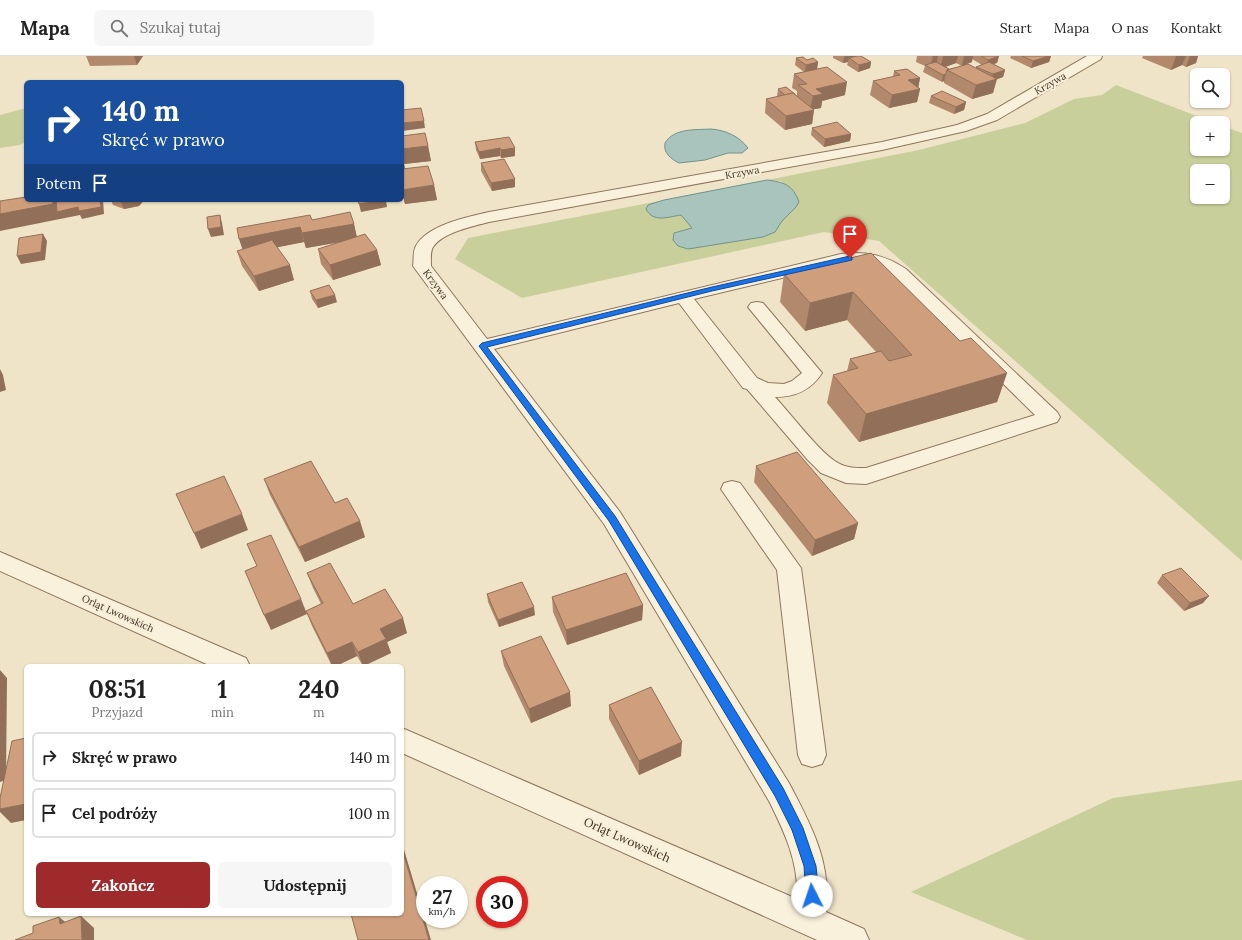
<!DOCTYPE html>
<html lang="pl">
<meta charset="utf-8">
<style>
:root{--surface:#fff;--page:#f6f6f6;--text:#222;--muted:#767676;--line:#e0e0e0;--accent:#9e2a2b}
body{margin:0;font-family:Lora,serif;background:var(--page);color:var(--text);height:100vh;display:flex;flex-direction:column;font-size:15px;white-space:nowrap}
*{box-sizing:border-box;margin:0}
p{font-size:13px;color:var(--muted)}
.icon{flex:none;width:22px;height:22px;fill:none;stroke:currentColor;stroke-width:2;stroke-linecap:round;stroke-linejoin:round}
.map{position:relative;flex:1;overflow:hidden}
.side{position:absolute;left:24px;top:608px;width:380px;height:252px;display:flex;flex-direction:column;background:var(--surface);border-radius:6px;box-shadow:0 1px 3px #0004}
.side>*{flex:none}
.guide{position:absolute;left:24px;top:24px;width:380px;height:122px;border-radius:6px;box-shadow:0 1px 3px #0004;background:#1a4fa0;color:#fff;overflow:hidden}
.tools{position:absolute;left:1190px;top:12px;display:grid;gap:8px}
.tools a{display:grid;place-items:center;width:40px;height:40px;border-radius:6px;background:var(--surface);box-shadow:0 1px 3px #0004;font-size:20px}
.speed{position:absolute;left:416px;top:820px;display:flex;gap:8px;font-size:20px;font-weight:700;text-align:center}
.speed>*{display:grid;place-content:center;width:52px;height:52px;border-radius:50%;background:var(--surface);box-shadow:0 1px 3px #0004;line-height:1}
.speed small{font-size:10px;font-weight:400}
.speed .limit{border:6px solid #d22;background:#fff;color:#111}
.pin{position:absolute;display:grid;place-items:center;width:34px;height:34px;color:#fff;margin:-41px -17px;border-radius:50% 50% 50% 0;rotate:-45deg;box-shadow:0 0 4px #0007}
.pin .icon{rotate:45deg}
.me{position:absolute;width:44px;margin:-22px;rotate:356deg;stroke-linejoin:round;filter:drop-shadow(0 0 3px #0008)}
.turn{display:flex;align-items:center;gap:14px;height:84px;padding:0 12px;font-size:18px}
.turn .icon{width:52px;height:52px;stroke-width:2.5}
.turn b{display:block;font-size:28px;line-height:34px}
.then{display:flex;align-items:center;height:38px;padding:0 12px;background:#0003;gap:8px;font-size:15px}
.eta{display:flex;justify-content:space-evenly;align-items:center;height:68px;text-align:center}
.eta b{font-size:24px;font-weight:700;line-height:28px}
.button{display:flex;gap:8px;margin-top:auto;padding:8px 12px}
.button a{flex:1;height:46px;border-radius:6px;background:var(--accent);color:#fff;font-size:16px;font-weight:700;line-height:46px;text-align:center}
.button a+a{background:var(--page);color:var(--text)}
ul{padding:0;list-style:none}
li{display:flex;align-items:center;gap:12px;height:50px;margin:0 8px 6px;padding:0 4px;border:2px solid var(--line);border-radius:6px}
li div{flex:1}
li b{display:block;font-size:15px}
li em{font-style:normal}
header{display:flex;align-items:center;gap:24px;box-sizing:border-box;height:56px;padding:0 20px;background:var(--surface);border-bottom:1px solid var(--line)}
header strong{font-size:19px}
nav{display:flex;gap:22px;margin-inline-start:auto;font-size:14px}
.search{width:280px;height:36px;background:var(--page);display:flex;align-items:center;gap:10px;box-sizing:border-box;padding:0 14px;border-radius:6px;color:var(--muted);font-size:15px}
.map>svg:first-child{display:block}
.green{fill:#c9cf9b;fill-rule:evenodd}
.water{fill:#a9c4bc;stroke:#6f938a}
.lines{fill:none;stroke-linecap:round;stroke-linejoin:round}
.minor-casing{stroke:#8d765c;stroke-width:2}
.minor{fill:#faf1dc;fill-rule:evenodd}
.wall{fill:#b2896c;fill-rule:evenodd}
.shaded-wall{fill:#916f58}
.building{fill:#cf9f7d;stroke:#916f58}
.route{fill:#1a73e8;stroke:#114b97}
.labels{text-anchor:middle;stroke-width:4;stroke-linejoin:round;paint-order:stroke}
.street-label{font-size:10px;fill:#3d2e20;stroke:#f7eed8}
.near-street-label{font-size:12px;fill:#3d2e20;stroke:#f7eed8}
</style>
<header>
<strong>Mapa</strong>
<div class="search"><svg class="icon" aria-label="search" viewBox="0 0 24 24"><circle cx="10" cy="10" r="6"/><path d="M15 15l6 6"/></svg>Szukaj tutaj</div>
<nav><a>Start</a><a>Mapa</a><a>O nas</a><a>Kontakt</a></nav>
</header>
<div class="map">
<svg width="1242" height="884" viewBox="0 0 1242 884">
<rect width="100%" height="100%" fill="#f0e4c8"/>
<g class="green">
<path d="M1116,29L1215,67H1197V93H1223V70L1242,77V505L879,185L824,176L522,242L455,203L468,182L664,144L648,149L660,162L681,159L693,172L674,177L673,184L678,190L688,193L763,181L775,176L782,165L796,151L799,146L781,125L767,124L919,94L1025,67L1074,43L1102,39ZM1197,115H1223V141H1197Z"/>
<polygon points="26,52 26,85 20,89 0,92 0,59"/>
<polygon points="1242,724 1242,884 1027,884 911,836 1113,742"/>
</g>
<g class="water">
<path d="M711,73C725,74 739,80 748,92L742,97H728L705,104L679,107C671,103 663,97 665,87C674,72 695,74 711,73Z"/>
<path d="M767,124C784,126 793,129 799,146L796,151L782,165L775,176L763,181L688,193L678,190L673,184L674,177L692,172L681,159C668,161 653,167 646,153L648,149L664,144Z"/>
</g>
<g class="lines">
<defs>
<g id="minor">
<path d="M1087,0H1102L1101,3L997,64L966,75L882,94L489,166C473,170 442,177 433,191C430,196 431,204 431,210L487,283L841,198C866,195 885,199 906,213L1057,356L1060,361L1057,366L866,428L846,427L821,417L807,403L747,333L743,332L679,247L494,293L620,456L789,727C811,769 832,807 826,856L864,873L869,884H817L402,697V672L797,843C799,807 785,777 769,745L604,468L413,210C414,204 413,197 415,192C425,169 468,161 489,156L882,86L957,69L987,58ZM858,207L873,208L894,221L1035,359L866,412C856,412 847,412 838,407C822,399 789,356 775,341C796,341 811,334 822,317L763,247L757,246L751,247L748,251L802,317L792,325L784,328L768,327L757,322L694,243L841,208Z"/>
<polygon points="732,425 740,427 801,512 826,699 822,708 812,711 802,708 798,699 777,514 721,433 724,427"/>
<polygon points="0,496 246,602 250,610 211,610 0,515"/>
</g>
</defs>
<use href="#minor" class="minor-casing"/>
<use href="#minor" class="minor"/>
</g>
<g class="wall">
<polygon points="86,0 143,0 137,9 90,10"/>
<polygon points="833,0 855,0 855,1 871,6 870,12 858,16 847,9 848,6 843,7 833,2"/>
<path d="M917,0H999L997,7L993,8L1005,14L1003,21L996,23L993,37L972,43L944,27V25L942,26L923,16L925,10L916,6ZM972,3L982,9L976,11V12L966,8L972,6ZM956,7L962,10L949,13L945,11Z"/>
<polygon points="1011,0 1051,0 1049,6 1031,12 1010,2"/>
<polygon points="1143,0 1198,0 1196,7 1186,11 1182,9 1171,14 1142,2"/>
<polygon points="796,2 818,6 817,13 845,39 822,45 821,52 814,53 812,68 785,74 765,57 766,43 778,41 777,40 778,33 795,38 797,40 797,35 792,32 794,18 804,16 795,9"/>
<polygon points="894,15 920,22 918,31 920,33 917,46 889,52 870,39 873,25 893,21"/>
<polygon points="931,40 966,46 964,54 954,58 929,47"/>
<polygon points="812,72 851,78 850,85 824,91 811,79"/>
<polygon points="402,80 428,90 431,105 404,108 405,113 434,129 437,144 405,148 402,137"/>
<polygon points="475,86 515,92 515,100 501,102 500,100 480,103 476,94"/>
<polygon points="481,107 515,131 492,135 481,115"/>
<polygon points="111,144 144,144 139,150 124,153 113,149"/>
<polygon points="312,164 354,168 357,181 377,194 381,209 333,224 321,208 318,193 341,186 306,192 304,186 277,191 294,224 259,235 242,210 237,195 242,194"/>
<polygon points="871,197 960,285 1007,317 997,346 859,386 827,347 833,319 847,315 850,303 876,296 847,264 805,275 780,246 784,218"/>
<polygon points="310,235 337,246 318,252 312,243"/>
<polygon points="756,410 858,467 854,483 812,500 754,426"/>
<polygon points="264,423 335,447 365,481 305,506 270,439"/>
<polygon points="307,517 353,548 407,577 387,586 391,597 364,610 363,610 357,600 336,610 332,610 312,570 306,555 321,548 313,532"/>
<polygon points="1162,519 1203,547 1184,555 1157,527"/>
<polygon points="487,538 535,559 499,571 488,546"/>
<polygon points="552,541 643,549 642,564 567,589 553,556"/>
<polygon points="501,595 571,650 531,667 504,610"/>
<polygon points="609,649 681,700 639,719 609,663"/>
</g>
<g class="shaded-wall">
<polygon points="134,0 143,0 137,9"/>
<polygon points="846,0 855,0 854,4 849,2 848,6 843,7 844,1"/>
<polygon points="933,0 938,0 936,11 930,12"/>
<polygon points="943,0 958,0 956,7 940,13"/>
<polygon points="964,0 973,0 972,6 962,10"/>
<polygon points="999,0 997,7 986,10 988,4"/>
<polygon points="1049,0 1051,0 1049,6 1031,12 1033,5"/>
<polygon points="1176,0 1186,0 1182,9 1171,14"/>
<polygon points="1190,0 1198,0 1196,7 1186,11"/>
<polygon points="818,6 817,13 805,16 806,9"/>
<polygon points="871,6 870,12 858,16 859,9"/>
<polygon points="1005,14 1003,21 993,25 997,23 993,37 972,43 976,29 991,25 993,18"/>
<polygon points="946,18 944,25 942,26 943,19"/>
<polygon points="920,22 918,33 920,33 917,46 889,52 892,39 908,24"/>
<polygon points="847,26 845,39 822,45 821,52 810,54 813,40 816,33"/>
<polygon points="966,46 964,54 954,58 956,51"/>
<polygon points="814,54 812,68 785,74 786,60"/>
<polygon points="424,65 425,72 402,75 402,67"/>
<polygon points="851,78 850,85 824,91 825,83"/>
<polygon points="428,90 431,105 404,108 405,113 402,113 402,93"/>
<polygon points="500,92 500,100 480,103 479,96"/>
<polygon points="515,92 515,100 501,102 501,94"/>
<polygon points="515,123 515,131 492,135 491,127"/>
<polygon points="434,129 437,144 405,148 402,134"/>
<polygon points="53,144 103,144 104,158 82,163 80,159 0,175 0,158"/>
<polygon points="128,144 144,144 139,150 124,153 121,146"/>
<polygon points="386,144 387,151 361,156 359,148"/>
<polygon points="220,159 222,167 224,179 211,181 208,173"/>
<polygon points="354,168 357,183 306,192 302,177"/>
<polygon points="300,171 304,186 244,198 239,183"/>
<polygon points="43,178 47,185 45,204 21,208 17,200"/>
<polygon points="377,194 381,209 333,224 330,209"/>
<polygon points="290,209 294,224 259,235 254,220"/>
<polygon points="853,236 847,264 805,275 810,247"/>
<polygon points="335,239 337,246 318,252 316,244"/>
<polygon points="0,313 3,319 6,334 0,336"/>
<polygon points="1007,317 997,346 859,386 866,358"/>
<polygon points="242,458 248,474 201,493 194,477"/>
<polygon points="360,465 365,481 305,506 299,491"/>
<polygon points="858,467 854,483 812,500 815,484"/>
<polygon points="1209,540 1203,547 1184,555 1190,547"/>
<polygon points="301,543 307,558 271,574 264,559"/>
<polygon points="643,549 642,564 567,589 566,574"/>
<polygon points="534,551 535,559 499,571 498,564"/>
<polygon points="403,562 407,577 387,586 391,597 363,610 358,596 380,573"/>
<polygon points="352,586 357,600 336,610 332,610 327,597"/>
<polygon points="0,614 7,622 6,724 0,726"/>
<polygon points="570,636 571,650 531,667 529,653"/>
<polygon points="682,686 681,700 639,719 639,705"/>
<polygon points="26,748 26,764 11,767 0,756 0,753"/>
<polygon points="402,787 431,884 429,884 402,793"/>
<polygon points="81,860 94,872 94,884 82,884"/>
<polygon points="59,861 73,872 60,868"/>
</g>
<g class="building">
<polygon points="857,0 861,0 871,6 859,9 849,2"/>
<polygon points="981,0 999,0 988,4"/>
<polygon points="1022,0 1049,0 1033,5"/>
<polygon points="803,1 807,4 813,2 818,6 806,9 796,2"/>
<polygon points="936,6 949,13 947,14 946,18 943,19 925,9"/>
<polygon points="989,6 1005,14 993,18 976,11"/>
<polygon points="968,8 997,23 976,29 947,14"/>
<polygon points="827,11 847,26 816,33 823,38 813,40 798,29 807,28 794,18"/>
<polygon points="907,13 920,22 908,24 920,33 892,39 873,25 900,19 894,15"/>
<polygon points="786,31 795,38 793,37 785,39 778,33"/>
<polygon points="942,35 966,46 956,51 931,40"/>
<polygon points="793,37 814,54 786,60 766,43"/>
<polygon points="421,52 424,65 402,67 402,54"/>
<polygon points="837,66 851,78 825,83 812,72"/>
<polygon points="425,77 428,90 402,93 402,80"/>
<polygon points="509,81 515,92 501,94 500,92 479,96 475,86"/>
<polygon points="504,103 515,123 491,127 481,107"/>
<polygon points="428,110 434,129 402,134 402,113"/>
<polygon points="26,141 26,144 53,144 53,148 0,158 0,145"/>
<polygon points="56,144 100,144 101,151 79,155 78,151 57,156"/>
<polygon points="117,144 128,144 121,146"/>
<polygon points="358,144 385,144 359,148"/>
<polygon points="350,156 354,168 302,177 300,171 239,183 237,172 310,159 312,164"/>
<polygon points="220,159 221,171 208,173 207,161"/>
<polygon points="43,178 41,196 17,200 19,182"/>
<polygon points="365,178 377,194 330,209 318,193"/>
<polygon points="272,184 290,209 254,220 237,195"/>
<polygon points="871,197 960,285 971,282 1007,317 866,358 833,319 858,312 850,303 881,295 889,305 912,299 853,236 810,247 784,218"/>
<polygon points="329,229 335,239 316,244 310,235"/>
<polygon points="797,396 858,467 815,484 756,410"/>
<polygon points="311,405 335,447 347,442 360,465 299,491 264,423"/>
<polygon points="224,420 242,458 194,477 176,438"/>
<polygon points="271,479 301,543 264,559 245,515 257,510 247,488"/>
<polygon points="330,507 353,548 385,533 403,562 380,573 386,583 358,596 352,586 327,597 306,555 323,547 307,517"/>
<polygon points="1181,512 1209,540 1190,547 1162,519"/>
<polygon points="626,517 643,549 566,574 552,541"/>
<polygon points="522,526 534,551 498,564 487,538"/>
<polygon points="541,580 570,636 529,653 501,595"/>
<polygon points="651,631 682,686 639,705 609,649"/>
<polygon points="26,682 26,748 0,753 0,742 12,685"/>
<polygon points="402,793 429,884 358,884 351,858 402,858"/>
<polygon points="81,860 82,884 15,884 33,877 33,870 59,861 60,868"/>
</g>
<polygon class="route" points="850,200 852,201 852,204 712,235 487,291 615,460 783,732 803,772 816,810 819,840 817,845 812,847 808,845 806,840 804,810 792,774 775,740 609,465 479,290 482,287 712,231"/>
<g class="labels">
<g class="street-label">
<text transform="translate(1050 27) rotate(-30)" y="4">Krzywa</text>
<text transform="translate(742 116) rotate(-10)" y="4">Krzywa</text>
<text transform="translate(436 228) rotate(53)" y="4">Krzywa</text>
<text transform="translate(118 557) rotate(24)" y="4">Orląt Lwowskich</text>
</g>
<g class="near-street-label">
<text transform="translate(627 784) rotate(24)" y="4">Orląt Lwowskich</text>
</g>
</g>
</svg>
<div class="tools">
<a><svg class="icon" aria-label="search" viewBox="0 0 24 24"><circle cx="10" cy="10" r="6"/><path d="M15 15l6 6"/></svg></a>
<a>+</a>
<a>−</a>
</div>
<div class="speed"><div>27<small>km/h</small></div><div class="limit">30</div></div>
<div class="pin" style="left:850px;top:202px;background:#d93025"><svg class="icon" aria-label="arrive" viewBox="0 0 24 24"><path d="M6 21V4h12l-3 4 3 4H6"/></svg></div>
<svg class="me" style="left:812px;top:840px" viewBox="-20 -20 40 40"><circle r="19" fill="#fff"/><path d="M0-13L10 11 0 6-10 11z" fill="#1a73e8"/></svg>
<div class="guide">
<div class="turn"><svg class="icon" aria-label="right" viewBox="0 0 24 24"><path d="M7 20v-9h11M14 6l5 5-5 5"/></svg><div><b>140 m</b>Skręć w prawo</div></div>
<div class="then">Potem<svg class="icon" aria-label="arrive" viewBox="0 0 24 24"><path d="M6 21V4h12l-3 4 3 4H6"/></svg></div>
</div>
<section class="side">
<div class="eta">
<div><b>08:51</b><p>Przyjazd</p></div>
<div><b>1</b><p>min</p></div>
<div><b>240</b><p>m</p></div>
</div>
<ul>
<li><svg class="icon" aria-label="right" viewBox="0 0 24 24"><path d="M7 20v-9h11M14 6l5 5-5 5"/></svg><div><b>Skręć w prawo</b></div><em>140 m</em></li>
<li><svg class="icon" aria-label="arrive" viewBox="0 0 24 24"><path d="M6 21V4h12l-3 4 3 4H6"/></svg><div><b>Cel podróży</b></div><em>100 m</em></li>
</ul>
<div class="button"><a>Zakończ</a><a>Udostępnij</a></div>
</section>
</div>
